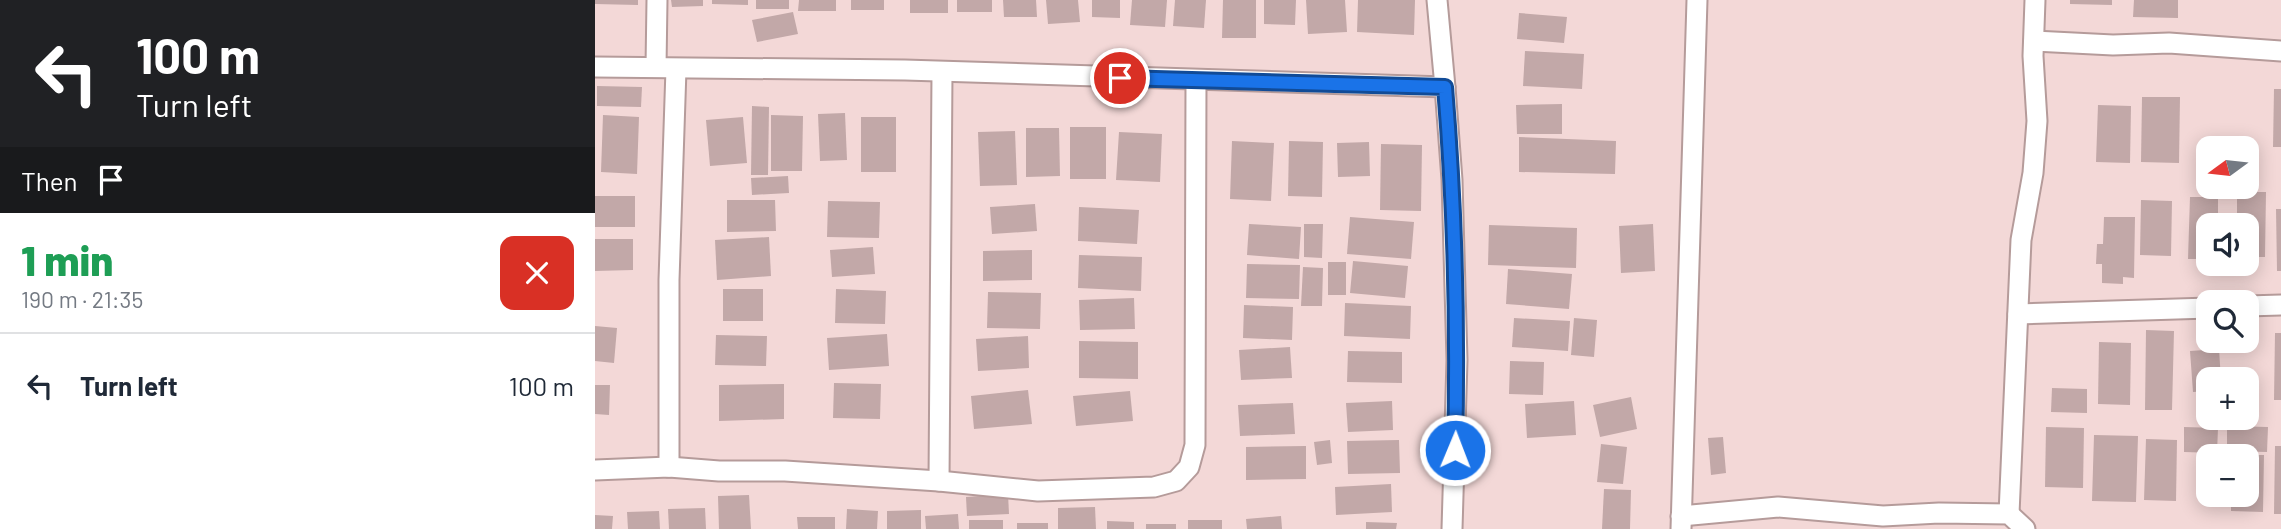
<!DOCTYPE html>
<meta charset="utf-8">
<style>
:root{--surface:#fff;--page:#f2f2f3;--text:#1f2937;--muted:#747a83;--line:#e0e1e3}
body{margin:0;font-family:Barlow,sans-serif;background:var(--page);color:var(--text);height:100vh;display:flex;flex-direction:column;font-size:26px;white-space:nowrap}
*{box-sizing:border-box;margin:0}
p{font-size:23px;color:var(--muted)}
.icon{flex:none;width:38px;height:38px;fill:none;stroke:currentColor;stroke-width:2;stroke-linecap:round;stroke-linejoin:round}
.map{position:relative;flex:1;overflow:hidden}
.panel{display:flex;flex-direction:column;background:var(--surface);width:595px}
.panel>*{flex:none}
.top-card{background:#202124;color:#fff;overflow:hidden}
.needle{width:46px;rotate:255deg}
.tools{position:absolute;left:1601px;top:136px;display:grid;gap:14px}
.tools a{display:grid;place-items:center;width:63px;height:63px;border-radius:14px;background:var(--surface);box-shadow:0 4px 18px #0003;font-size:35px}
.pin{position:absolute;display:grid;place-items:center;width:60px;height:60px;color:#fff;margin:-30px;border:4px solid #fff;border-radius:50%;box-shadow:0 2px 7px #0007}
.me{position:absolute;width:77px;margin:-38px;rotate:1deg;stroke-linejoin:round;filter:drop-shadow(0 0 5px #0008)}
.turn{display:flex;align-items:center;gap:24px;height:147px;padding:0 21px;font-size:32px}
.turn .icon{width:91px;height:91px;stroke-width:2.5}
.turn b{display:block;font-size:49px;line-height:60px}
.then{display:flex;align-items:center;height:66px;padding:0 21px;background:#0003;gap:14px;font-size:26px}
.round{display:grid;place-items:center;flex:none;width:74px;height:74px;border-radius:14px;background:var(--page)}
.overview{display:flex;align-items:center;justify-content:space-between;height:119px;padding:0 21px}
h1{font-size:42px;font-weight:800;line-height:52px;color:#1e9e55}
ul{padding:0;list-style:none}
li{display:flex;align-items:center;gap:21px;height:105px;padding:0 21px;border-top:2px solid var(--line)}
li div{flex:1}
li b{display:block;font-size:26px}
li em{font-style:normal}
main{display:flex;flex:1;min-height:0}
.map>svg:first-child{display:block}
.building{fill:#c2a8a8}
.lines{fill:none;stroke-linecap:round;stroke-linejoin:round}
.street-casing{stroke:#b59b9a;stroke-width:23}
.street{stroke:#fff;stroke-width:19}
.route-casing{stroke:#114b97;stroke-width:18}
.route{stroke:#1a73e8;stroke-width:12}
</style>
<main>
<section class="panel">
<div class="top-card">
<div class="turn"><svg class="icon" aria-label="left" viewBox="0 0 24 24"><path d="M17 20v-9H6M10 6l-5 5 5 5"/></svg><div><b>100 m</b>Turn left</div></div>
<div class="then">Then<svg class="icon" aria-label="arrive" viewBox="0 0 24 24"><path d="M6 21V4h12l-3 4 3 4H6"/></svg></div>
</div>
<div class="overview"><div><h1>1 min</h1><p>190 m · 21:35</p></div><a class="round" style="background:#d93025;color:#fff"><svg class="icon" aria-label="close" viewBox="0 0 24 24"><path d="M6 6l12 12M18 6L6 18"/></svg></a></div>
<ul>
<li><svg class="icon" aria-label="left" viewBox="0 0 24 24"><path d="M17 20v-9H6M10 6l-5 5 5 5"/></svg><div><b>Turn left</b></div><em>100 m</em></li>
</ul>
</section>
<div class="map">
<svg width="1686" height="529" viewBox="0 0 1686 529">
<rect width="100%" height="100%" fill="#f3d8d7"/>
<g class="building">
<polygon points="0,0 43,0 43,5 0,4"/>
<polygon points="76,0 108,0 108,6 77,7"/>
<polygon points="117,0 153,0 153,5 117,4"/>
<rect x="161" y="0" width="33" height="9"/>
<polygon points="204,0 241,0 241,11 203,11"/>
<rect x="256" y="0" width="33" height="10"/>
<rect x="315" y="0" width="38" height="13"/>
<rect x="362" y="0" width="35" height="12"/>
<polygon points="408,0 441,0 442,17 409,17"/>
<polygon points="451,0 483,0 485,22 453,24"/>
<polygon points="497,0 525,0 525,18 497,17"/>
<polygon points="537,0 572,0 570,27 535,25"/>
<polygon points="580,0 611,0 609,28 578,26"/>
<polygon points="628,0 661,0 661,38 627,38"/>
<polygon points="669,0 701,0 700,25 669,24"/>
<polygon points="711,0 750,0 752,32 713,34"/>
<polygon points="763,0 820,0 819,35 762,32"/>
<polygon points="1475,0 1517,0 1517,5 1475,4"/>
<polygon points="1539,0 1583,0 1583,18 1538,17"/>
<polygon points="198,12 203,34 162,42 157,20"/>
<polygon points="924,13 972,17 969,43 922,39"/>
<polygon points="930,51 989,54 987,89 928,86"/>
<polygon points="2,86 47,87 46,107 2,106"/>
<polygon points="1679,89 1686,89 1686,147 1678,147"/>
<polygon points="1547,97 1585,97 1584,163 1546,162"/>
<polygon points="967,104 967,134 922,134 921,105"/>
<polygon points="1503,105 1536,106 1535,163 1501,162"/>
<polygon points="157,106 174,107 173,175 156,175"/>
<polygon points="250,113 252,160 225,161 223,114"/>
<polygon points="8,115 44,117 42,174 6,172"/>
<polygon points="176,115 208,116 207,171 176,171"/>
<polygon points="148,117 152,163 115,166 111,120"/>
<rect x="266" y="117" width="35" height="55"/>
<rect x="475" y="127" width="36" height="52"/>
<polygon points="431,128 464,128 465,176 431,177"/>
<polygon points="420,131 422,185 385,186 383,132"/>
<polygon points="524,132 567,134 565,182 521,180"/>
<polygon points="924,137 1021,141 1020,174 924,172"/>
<polygon points="637,141 679,143 676,201 635,199"/>
<polygon points="694,141 728,142 727,197 693,196"/>
<polygon points="774,142 775,176 743,177 742,143"/>
<polygon points="786,144 827,145 826,211 785,210"/>
<polygon points="193,176 194,193 157,195 156,178"/>
<polygon points="1642,192 1671,192 1670,257 1652,257 1652,226 1642,226"/>
<rect x="0" y="196" width="40" height="31"/>
<polygon points="1595,197 1623,197 1623,226 1614,226 1614,259 1593,259"/>
<polygon points="132,200 180,200 181,231 132,232"/>
<polygon points="1546,200 1577,201 1576,256 1545,255"/>
<polygon points="233,201 285,202 284,238 232,237"/>
<polygon points="440,204 442,231 397,234 395,207"/>
<polygon points="484,207 544,210 542,244 483,241"/>
<polygon points="1681,209 1686,209 1686,271 1682,271"/>
<polygon points="755,217 819,222 816,259 752,254"/>
<polygon points="1509,217 1540,217 1539,278 1528,277 1528,284 1507,283 1507,264 1501,264 1502,244 1508,244"/>
<polygon points="654,224 706,227 704,259 652,255"/>
<polygon points="709,224 728,224 727,258 709,257"/>
<polygon points="1058,224 1060,271 1026,273 1024,226"/>
<polygon points="894,225 982,228 981,268 893,265"/>
<polygon points="174,237 176,276 122,280 120,240"/>
<polygon points="0,239 38,239 38,270 0,271"/>
<polygon points="278,247 280,274 237,277 235,250"/>
<polygon points="437,250 437,280 388,281 388,251"/>
<polygon points="484,255 547,257 546,291 483,288"/>
<polygon points="758,261 813,266 810,298 755,293"/>
<rect x="733" y="262" width="18" height="33"/>
<polygon points="652,264 705,265 704,299 651,298"/>
<polygon points="708,267 728,268 727,306 706,306"/>
<polygon points="913,269 977,274 974,309 911,304"/>
<rect x="128" y="289" width="40" height="32"/>
<polygon points="241,289 291,291 290,324 240,323"/>
<polygon points="393,292 446,293 445,329 392,328"/>
<polygon points="539,298 540,329 485,330 484,300"/>
<polygon points="750,303 816,306 815,339 749,336"/>
<polygon points="649,305 698,307 697,340 648,338"/>
<polygon points="919,318 975,321 973,351 917,347"/>
<polygon points="979,318 1002,320 999,357 976,355"/>
<polygon points="0,326 22,328 19,363 0,361"/>
<polygon points="1551,330 1579,331 1577,410 1550,410"/>
<polygon points="1680,333 1686,333 1686,400 1679,400"/>
<polygon points="292,334 294,366 234,370 232,338"/>
<polygon points="121,335 172,336 171,366 120,365"/>
<polygon points="433,336 434,368 383,371 381,339"/>
<polygon points="484,341 543,342 543,379 484,378"/>
<polygon points="1504,342 1536,343 1535,405 1503,404"/>
<polygon points="695,347 697,378 646,380 644,350"/>
<polygon points="1624,349 1626,380 1614,380 1614,391 1598,392 1595,351"/>
<polygon points="753,351 807,352 807,383 752,382"/>
<polygon points="915,361 949,362 948,395 914,394"/>
<polygon points="239,383 286,384 285,419 238,418"/>
<polygon points="189,384 189,419 124,421 124,385"/>
<polygon points="0,385 15,385 14,415 0,414"/>
<polygon points="1457,388 1492,389 1492,413 1456,412"/>
<polygon points="433,390 437,424 379,429 376,396"/>
<polygon points="535,391 538,421 481,426 478,396"/>
<polygon points="1036,397 1042,429 1005,437 998,405"/>
<polygon points="797,401 798,430 753,432 751,403"/>
<polygon points="979,401 981,435 932,438 930,404"/>
<polygon points="698,403 700,434 645,436 643,405"/>
<polygon points="1632,426 1673,427 1672,452 1632,451"/>
<polygon points="1451,427 1489,428 1488,488 1450,487"/>
<polygon points="1589,427 1623,428 1622,453 1589,452"/>
<polygon points="1499,435 1543,436 1541,502 1497,501"/>
<polygon points="1128,437 1131,473 1116,475 1113,438"/>
<polygon points="1551,439 1582,440 1581,501 1549,500"/>
<polygon points="735,440 737,463 722,465 719,442"/>
<polygon points="804,440 805,473 753,474 752,441"/>
<polygon points="1006,444 1032,447 1028,484 1002,482"/>
<polygon points="711,446 711,479 651,480 651,447"/>
<polygon points="1680,446 1686,446 1686,514 1679,514"/>
<polygon points="1652,455 1669,455 1668,512 1636,511 1636,495 1652,495"/>
<polygon points="796,484 797,512 741,515 740,487"/>
<polygon points="1009,489 1036,490 1035,529 1007,529"/>
<polygon points="413,494 414,514 372,516 371,497"/>
<polygon points="154,495 156,529 124,529 123,496"/>
<polygon points="500,507 501,529 463,529 463,508"/>
<polygon points="110,508 111,529 74,529 73,509"/>
<polygon points="252,509 283,511 282,529 251,529"/>
<polygon points="326,510 326,529 292,529 292,511"/>
<polygon points="64,511 65,529 33,529 32,512"/>
<polygon points="363,514 364,529 331,529 330,516"/>
<polygon points="0,515 18,516 17,529 0,529"/>
<polygon points="686,516 687,529 652,529 651,519"/>
<polygon points="202,517 240,517 240,529 203,529"/>
<rect x="374" y="520" width="34" height="9"/>
<rect x="593" y="520" width="34" height="9"/>
<polygon points="512,521 539,522 539,529 512,529"/>
<polygon points="771,522 802,523 801,529 771,529"/>
<rect x="422" y="523" width="31" height="6"/>
<rect x="551" y="524" width="30" height="5"/>
</g>
<g class="lines">
<defs>
<g id="street">
<polyline points="842,0 850,87"/>
<polyline points="1439,41 1518,45 1574,43 1686,51"/>
<polyline points="0,67 310,70 850,87 857,180 862,360 857,529"/>
<polyline points="61,67 62,0"/>
<polyline points="1652,306 1686,305"/>
<polyline points="1423,314 1614,308"/>
<polyline points="74,467 74,280 81,69"/>
<polyline points="0,470 74,467 124,471 190,471 344,481 443,491 559,487 581,481 594,467 600,445 601,80"/>
<polyline points="344,481 347,73"/>
<polyline points="1414,514 1426,240 1438,173 1442,121 1438,56 1440,0"/>
<polyline points="1086,516 1183,507 1288,516 1344,513 1414,514 1430,529"/>
<polyline points="1086,529 1102,0"/>
</g>
</defs>
<use href="#street" class="street-casing"/>
<use href="#street" class="street"/>
</g>
<g class="lines">
<defs>
<path id="route" d="M525,78L850,87C860,208 863,329 860,450"/>
</defs>
<use href="#route" class="route-casing"/>
<use href="#route" class="route"/>
</g>
</svg>
<div class="tools">
<a><svg class="needle" viewBox="-14 -14 28 28"><path d="M0-13l5 13h-10z" fill="#e53935"/><path d="M0 13l5-13h-10z" fill="#747a83"/></svg></a>
<a><svg class="icon" aria-label="sound" viewBox="0 0 24 24"><path d="M4 9h4l5-4v14l-5-4H4zM17 9q2 3 0 6"/></svg></a>
<a><svg class="icon" aria-label="search" viewBox="0 0 24 24"><circle cx="10" cy="10" r="6"/><path d="M15 15l6 6"/></svg></a>
<a>+</a>
<a>−</a>
</div>
<div class="pin" style="left:525px;top:78px;background:#d93025"><svg class="icon" aria-label="arrive" viewBox="0 0 24 24"><path d="M6 21V4h12l-3 4 3 4H6"/></svg></div>
<svg class="me" style="left:860px;top:450px" viewBox="-20 -20 40 40"><circle r="17" fill="#1a73e8" stroke="#fff" stroke-width="3"/><path d="M0-11L8 9 0 5-8 9z" fill="#fff"/></svg>
</div>
</main>
